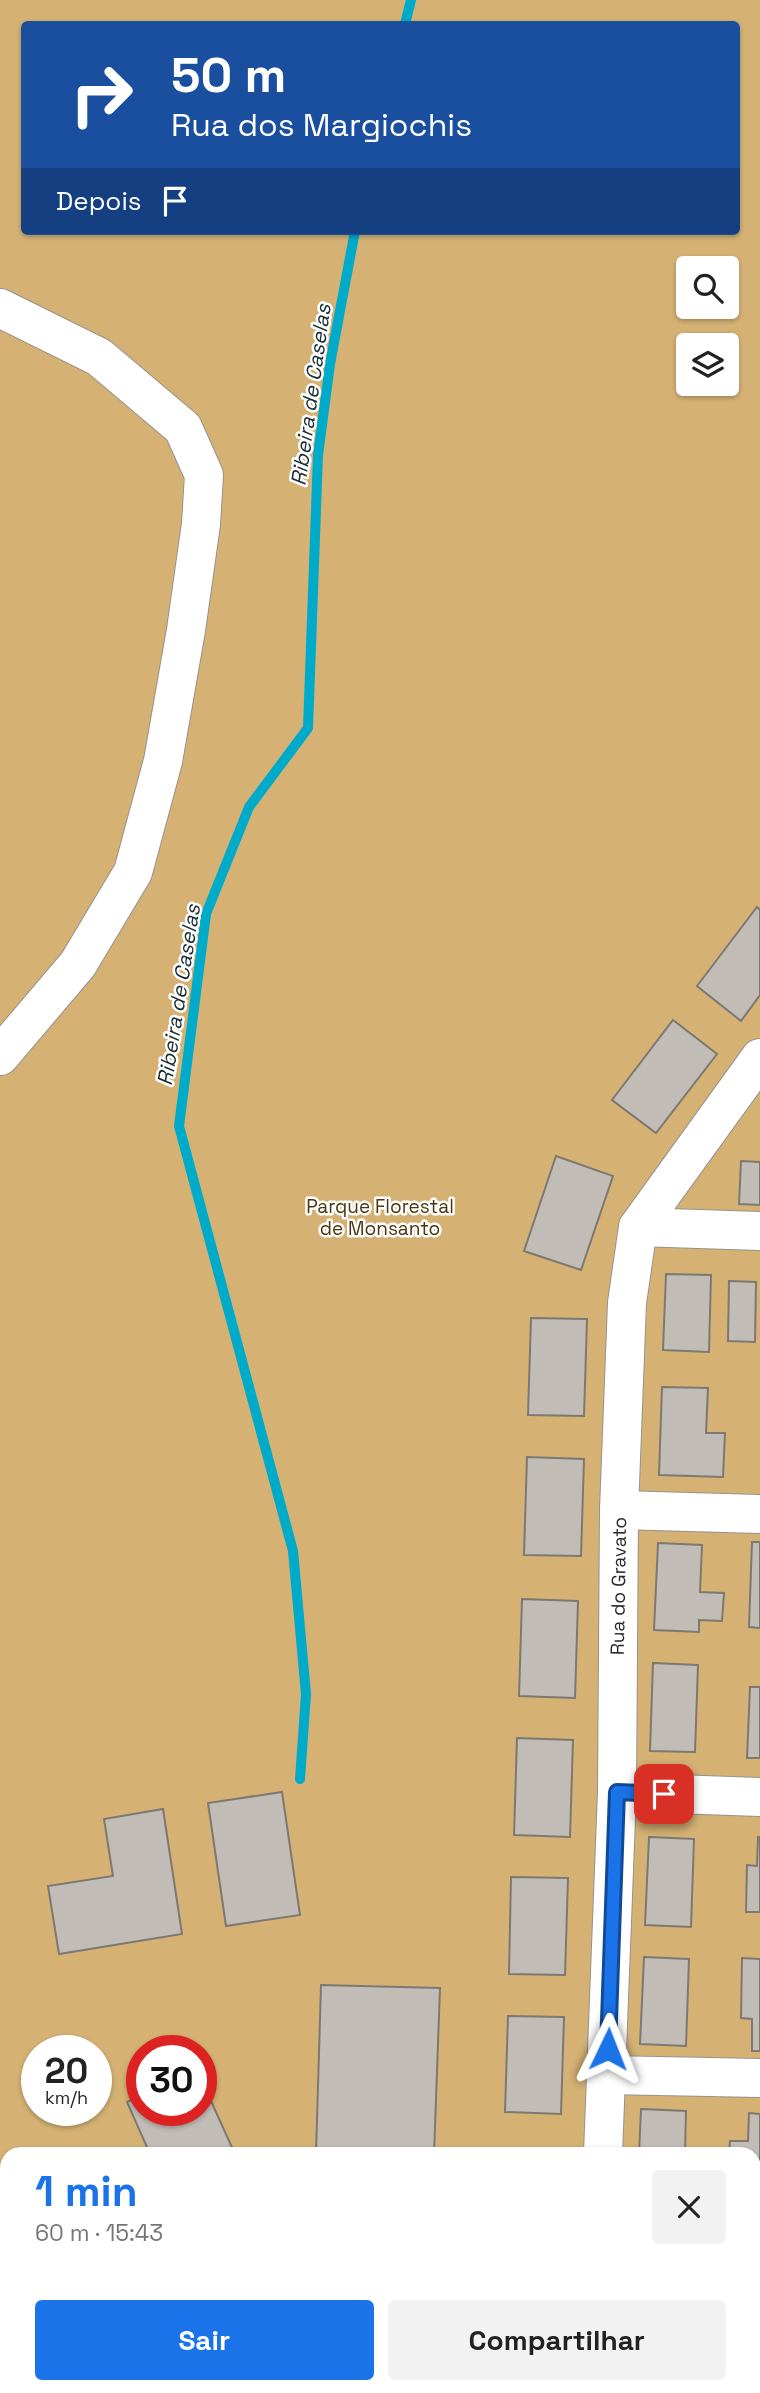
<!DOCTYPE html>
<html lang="pt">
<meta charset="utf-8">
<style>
:root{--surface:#fff;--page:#f2f2f2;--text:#222;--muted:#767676;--accent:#1a73e8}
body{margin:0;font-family:"Space Grotesk",sans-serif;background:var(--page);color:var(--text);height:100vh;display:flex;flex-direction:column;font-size:26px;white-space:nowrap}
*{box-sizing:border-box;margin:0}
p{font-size:23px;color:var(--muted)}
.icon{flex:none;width:38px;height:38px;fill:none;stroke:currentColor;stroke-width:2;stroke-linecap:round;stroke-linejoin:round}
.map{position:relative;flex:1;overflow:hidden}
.side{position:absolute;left:0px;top:2147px;width:761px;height:247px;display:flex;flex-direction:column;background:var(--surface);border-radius:21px 21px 0 0;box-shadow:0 2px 5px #0004}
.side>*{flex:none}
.guide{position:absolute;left:21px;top:21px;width:719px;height:214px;border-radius:7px;box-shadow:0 2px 5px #0004;background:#1a4fa0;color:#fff;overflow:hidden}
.buttons{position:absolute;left:676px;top:256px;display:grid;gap:14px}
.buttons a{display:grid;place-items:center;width:63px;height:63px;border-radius:7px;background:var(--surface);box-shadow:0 2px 5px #0004;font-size:35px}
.speed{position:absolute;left:21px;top:2035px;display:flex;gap:14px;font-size:35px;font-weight:700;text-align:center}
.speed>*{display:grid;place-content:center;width:91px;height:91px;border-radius:50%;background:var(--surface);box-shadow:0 2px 5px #0004;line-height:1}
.speed small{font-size:18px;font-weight:400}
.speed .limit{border:10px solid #d22;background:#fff;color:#111}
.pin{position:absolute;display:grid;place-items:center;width:60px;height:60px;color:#fff;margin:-30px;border-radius:14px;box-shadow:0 4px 10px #0006}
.me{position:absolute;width:77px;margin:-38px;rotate:2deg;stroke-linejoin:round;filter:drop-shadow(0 0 5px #0008)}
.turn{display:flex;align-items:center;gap:24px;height:147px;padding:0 35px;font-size:32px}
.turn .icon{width:91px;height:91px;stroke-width:2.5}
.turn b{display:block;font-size:49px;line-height:60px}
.then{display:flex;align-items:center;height:66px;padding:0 35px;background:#0003;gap:14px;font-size:26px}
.round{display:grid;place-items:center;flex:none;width:74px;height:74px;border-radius:7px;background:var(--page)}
.head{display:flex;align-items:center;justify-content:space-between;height:119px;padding:0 35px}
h1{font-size:42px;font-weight:700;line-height:52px;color:var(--accent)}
.cta{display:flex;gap:14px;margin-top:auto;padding:14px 35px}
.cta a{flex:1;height:80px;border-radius:7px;background:var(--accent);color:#fff;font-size:28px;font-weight:700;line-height:80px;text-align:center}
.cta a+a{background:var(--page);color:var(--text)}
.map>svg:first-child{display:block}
.green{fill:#d5b274;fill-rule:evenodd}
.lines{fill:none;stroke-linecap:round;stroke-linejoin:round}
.stream{stroke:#00aac9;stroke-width:10}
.building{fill:#c2bcb6;stroke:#7d7872;stroke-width:2}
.minor-casing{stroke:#96928c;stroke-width:40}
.minor{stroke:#fff;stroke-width:38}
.route-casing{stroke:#114b97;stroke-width:18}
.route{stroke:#1a73e8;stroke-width:12}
.labels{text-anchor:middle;stroke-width:5;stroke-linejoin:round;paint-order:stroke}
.park-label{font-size:19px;fill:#49350e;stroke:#fff}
.street-label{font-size:19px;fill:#2b2a27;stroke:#fff}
.water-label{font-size:21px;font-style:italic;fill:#172e34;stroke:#fff}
</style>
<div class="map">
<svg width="760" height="2393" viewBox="0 0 760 2393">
<rect width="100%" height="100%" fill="#e3dfd8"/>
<path class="green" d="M0,0H760V2393H0ZM24,24H737V231H24ZM688,268H726V306H688ZM688,345H726V383H688ZM37,2051H96V2110H37ZM142,2051H201V2110H142ZM7,2154H754V2387H7Z"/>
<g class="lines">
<g class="stream">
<polyline points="405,24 411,0"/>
<polyline points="300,1779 306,1694 293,1551 179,1126 206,914 249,807 308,728 318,455 330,364 355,231"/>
</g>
</g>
<g class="building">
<polygon points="757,907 760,910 760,995 741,1021 697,986"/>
<polygon points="673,1020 717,1054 656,1133 612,1100"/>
<polygon points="556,1156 613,1176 581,1270 524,1251"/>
<polygon points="741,1161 760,1162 760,1205 739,1204"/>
<polygon points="666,1274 711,1275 709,1352 663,1350"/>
<polygon points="729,1281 756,1282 755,1342 728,1341"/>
<polygon points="531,1318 587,1319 584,1416 528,1415"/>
<polygon points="662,1387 708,1388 706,1433 725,1433 723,1477 659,1475"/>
<polygon points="527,1457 584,1459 581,1556 524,1555"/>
<polygon points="752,1542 760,1542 760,1628 749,1627"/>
<polygon points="658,1543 702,1545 700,1592 724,1593 722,1621 699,1620 699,1632 654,1630"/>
<polygon points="522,1599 578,1601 575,1698 519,1696"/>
<polygon points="653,1663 698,1665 695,1752 650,1751"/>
<polygon points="750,1687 760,1687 760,1758 747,1758"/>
<polygon points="517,1738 573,1740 570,1837 514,1835"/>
<polygon points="282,1792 300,1915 226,1926 208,1803"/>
<polygon points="163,1809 182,1934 59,1954 48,1886 113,1876 104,1819"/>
<polygon points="649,1837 694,1839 691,1927 645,1925"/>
<polygon points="758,1837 760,1837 760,1912 746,1912 747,1865 757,1866"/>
<polygon points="511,1877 568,1878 565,1975 509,1974"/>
<polygon points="644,1957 689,1959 686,2046 640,2044"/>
<polygon points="742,1958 760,1959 760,2051 752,2051 752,2019 741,2018"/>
<polygon points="321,1985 440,1988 434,2154 316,2154"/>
<polygon points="508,2016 564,2017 561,2114 505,2112"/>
<polygon points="201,2079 235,2154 150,2154 127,2102 142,2095 142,2110 201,2110"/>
<polygon points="641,2109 686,2111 685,2154 639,2154"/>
<polygon points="749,2113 760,2114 760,2211 754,2211 754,2154 729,2154 730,2141 748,2141"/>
<polygon points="0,2190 7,2190 7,2296 0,2295"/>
<polygon points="754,2372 760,2373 760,2393 713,2393 714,2387 754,2387"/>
<polygon points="585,2387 658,2387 657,2393 587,2393"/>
<polygon points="658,2387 714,2387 713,2393 657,2393"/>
</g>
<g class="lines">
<defs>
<g id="minor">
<polyline points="0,308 99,357 183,428 204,475 201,524 186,630 163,761 133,872 78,964 0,1056"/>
<polyline points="638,1227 760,1231"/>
<polyline points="619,1510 760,1514"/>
<polyline points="617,1792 760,1797"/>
<polyline points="607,2075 760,2078"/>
<polyline points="603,2154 617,1792 619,1510 627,1303 638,1227 760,1058"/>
<polyline points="754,2350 760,2351"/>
<polyline points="311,2387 312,2393"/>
<polyline points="413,2393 435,2387"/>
</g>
</defs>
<use href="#minor" class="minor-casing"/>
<use href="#minor" class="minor"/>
</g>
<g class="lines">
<defs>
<polyline id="route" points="608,2049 617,1792 664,1794"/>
</defs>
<use href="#route" class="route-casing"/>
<use href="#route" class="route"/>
</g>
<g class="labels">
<g class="park-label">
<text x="380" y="1213">Parque Florestal<tspan x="380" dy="22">de Monsanto</tspan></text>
</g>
<g class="street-label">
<text transform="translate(618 1586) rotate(-89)" y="7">Rua do Gravato</text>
</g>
<g class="water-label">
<text transform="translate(311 395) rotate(-82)" y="7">Ribeira de Caselas</text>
<text transform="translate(179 995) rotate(-81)" y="7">Ribeira de Caselas</text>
</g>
</g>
</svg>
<div class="buttons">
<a><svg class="icon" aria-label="search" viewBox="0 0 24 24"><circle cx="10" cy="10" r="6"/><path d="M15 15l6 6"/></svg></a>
<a><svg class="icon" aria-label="layers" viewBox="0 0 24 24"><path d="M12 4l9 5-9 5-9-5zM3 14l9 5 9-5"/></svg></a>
</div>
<div class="speed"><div>20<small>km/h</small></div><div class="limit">30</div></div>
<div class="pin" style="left:664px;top:1794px;background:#d93025"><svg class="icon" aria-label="arrive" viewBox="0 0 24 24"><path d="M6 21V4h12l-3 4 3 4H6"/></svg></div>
<svg class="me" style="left:608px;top:2049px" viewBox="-20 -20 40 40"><path d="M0-17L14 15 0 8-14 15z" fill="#1a73e8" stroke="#fff" stroke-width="4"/></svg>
<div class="guide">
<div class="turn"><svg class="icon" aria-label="right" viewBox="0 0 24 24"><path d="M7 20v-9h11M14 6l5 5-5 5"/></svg><div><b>50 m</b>Rua dos Margiochis</div></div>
<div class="then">Depois<svg class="icon" aria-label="arrive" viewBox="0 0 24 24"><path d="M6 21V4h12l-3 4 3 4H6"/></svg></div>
</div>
<section class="side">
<div class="head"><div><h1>1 min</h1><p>60 m · 15:43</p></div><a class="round"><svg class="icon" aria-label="close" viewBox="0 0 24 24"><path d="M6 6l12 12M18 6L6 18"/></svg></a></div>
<div class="cta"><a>Sair</a><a>Compartilhar</a></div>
</section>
</div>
